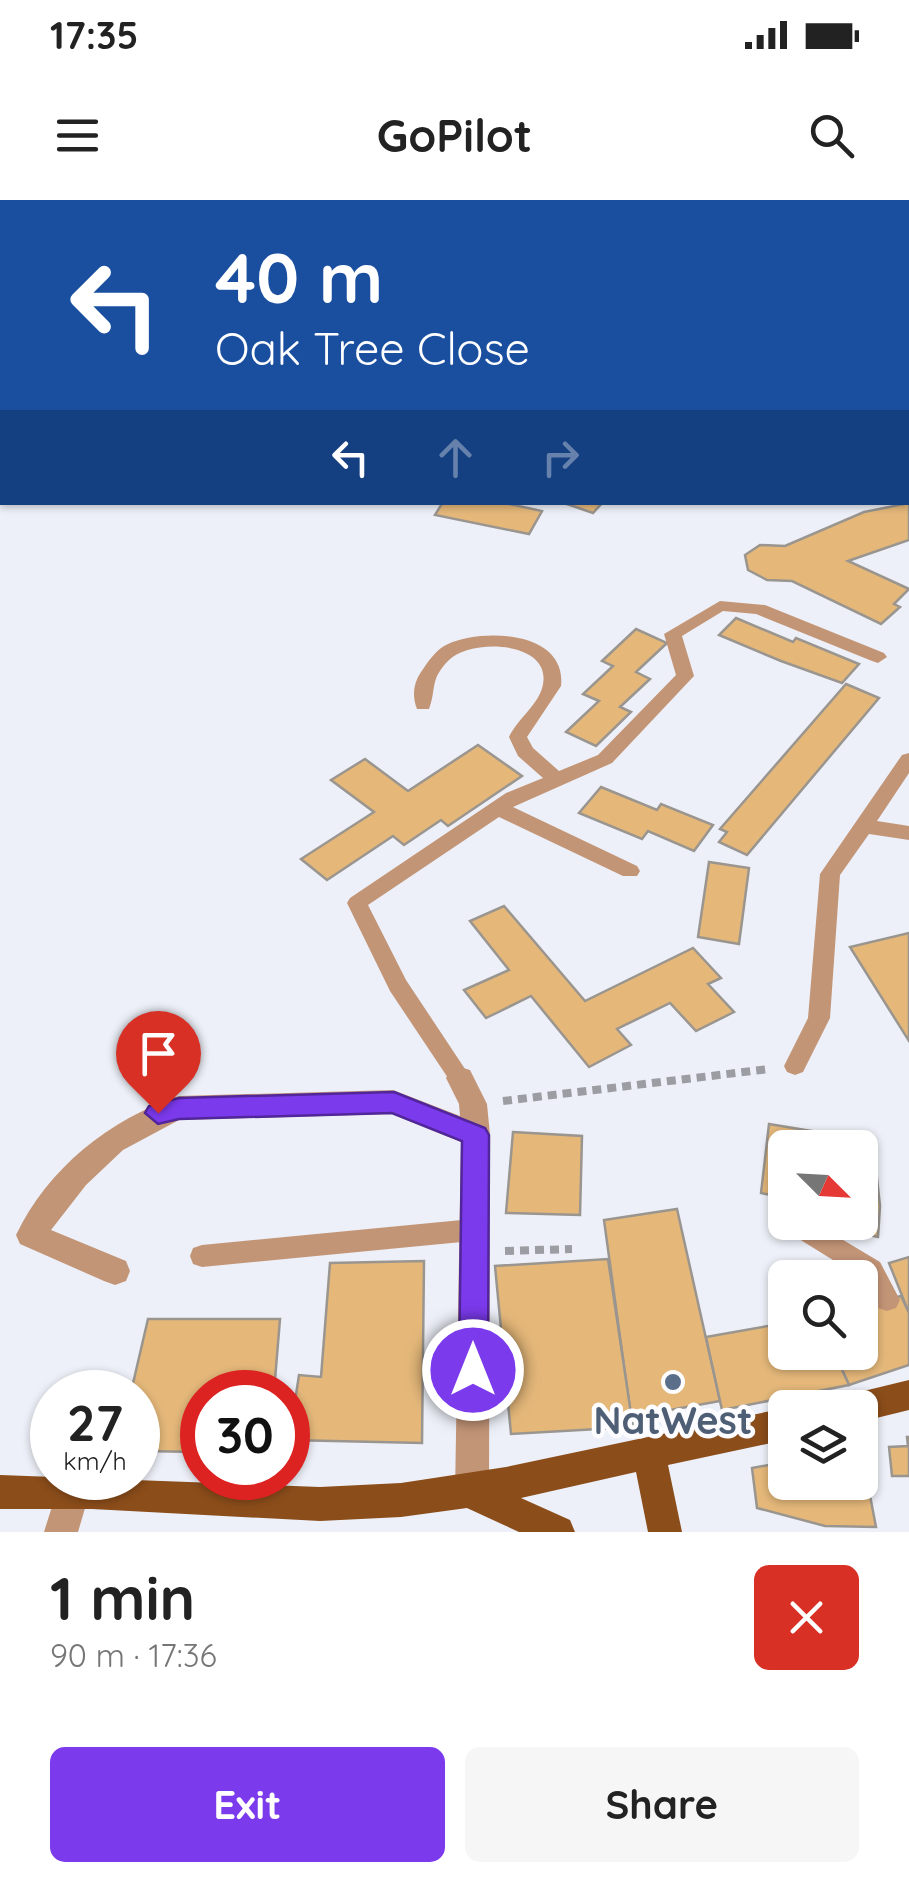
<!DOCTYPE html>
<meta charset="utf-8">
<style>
:root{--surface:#fff;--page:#f6f6f6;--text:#222;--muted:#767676;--accent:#7c3aed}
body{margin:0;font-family:Quicksand,sans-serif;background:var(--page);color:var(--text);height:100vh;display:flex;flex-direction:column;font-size:38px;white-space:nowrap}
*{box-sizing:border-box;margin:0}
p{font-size:32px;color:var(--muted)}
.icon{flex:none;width:55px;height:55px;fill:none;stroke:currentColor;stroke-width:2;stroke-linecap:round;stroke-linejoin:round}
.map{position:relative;height:1332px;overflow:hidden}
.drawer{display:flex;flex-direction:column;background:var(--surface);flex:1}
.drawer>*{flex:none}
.top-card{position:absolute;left:0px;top:0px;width:910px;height:305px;box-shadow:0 2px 8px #0004;background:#1a4fa0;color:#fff;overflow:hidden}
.needle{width:65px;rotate:114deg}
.tools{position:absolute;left:768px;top:930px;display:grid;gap:20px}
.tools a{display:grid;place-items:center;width:110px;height:110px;border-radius:15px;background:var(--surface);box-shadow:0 2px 8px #0004;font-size:50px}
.speed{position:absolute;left:30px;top:1170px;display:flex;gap:20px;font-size:50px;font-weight:700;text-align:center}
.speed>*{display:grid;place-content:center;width:130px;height:130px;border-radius:50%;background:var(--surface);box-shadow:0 2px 8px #0004;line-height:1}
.speed small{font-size:25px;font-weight:400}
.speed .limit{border:15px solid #d22;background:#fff;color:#111}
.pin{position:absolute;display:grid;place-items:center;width:85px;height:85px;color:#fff;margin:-102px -42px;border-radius:50% 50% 50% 0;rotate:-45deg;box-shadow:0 0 10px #0007}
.pin .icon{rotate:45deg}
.me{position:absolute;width:110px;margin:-55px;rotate:0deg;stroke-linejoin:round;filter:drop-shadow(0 0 8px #0008)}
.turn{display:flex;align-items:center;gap:35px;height:210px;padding:0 50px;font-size:45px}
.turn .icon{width:130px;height:130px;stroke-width:2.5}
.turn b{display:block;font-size:70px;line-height:85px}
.lanes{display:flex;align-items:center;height:95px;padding:0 50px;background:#0003;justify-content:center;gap:50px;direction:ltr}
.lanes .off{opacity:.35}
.round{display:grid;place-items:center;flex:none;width:105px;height:105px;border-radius:15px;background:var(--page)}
.overview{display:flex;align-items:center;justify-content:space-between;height:170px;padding:0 50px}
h1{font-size:60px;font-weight:700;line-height:75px}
.primary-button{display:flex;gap:20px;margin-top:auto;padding:20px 50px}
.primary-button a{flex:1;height:115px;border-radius:15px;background:var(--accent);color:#fff;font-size:40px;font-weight:700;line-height:115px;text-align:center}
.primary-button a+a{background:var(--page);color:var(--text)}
.status{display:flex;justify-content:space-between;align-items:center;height:70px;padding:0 50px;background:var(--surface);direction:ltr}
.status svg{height:28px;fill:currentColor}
header{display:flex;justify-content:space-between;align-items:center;height:130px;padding:0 50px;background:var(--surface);font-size:45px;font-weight:700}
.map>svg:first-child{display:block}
.building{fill:#e5b87a;stroke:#9a958f;stroke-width:2.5}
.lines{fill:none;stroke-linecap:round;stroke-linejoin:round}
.path{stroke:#9b9da3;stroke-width:8;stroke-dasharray:9 6;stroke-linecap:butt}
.lane{fill:#c39577;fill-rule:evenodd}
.street{fill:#c39577;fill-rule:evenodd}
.primary{fill:#8b4d1a;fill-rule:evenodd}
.route{fill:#7c3aed;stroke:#51269a;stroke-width:2.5}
.service-dot{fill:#5c6f8a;stroke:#fdfdff;stroke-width:4}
.labels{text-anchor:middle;stroke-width:9;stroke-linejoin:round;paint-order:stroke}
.near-service-label{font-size:38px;font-weight:bold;fill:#4e5e75;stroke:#fdfdff}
</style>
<div class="status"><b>17:35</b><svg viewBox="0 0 49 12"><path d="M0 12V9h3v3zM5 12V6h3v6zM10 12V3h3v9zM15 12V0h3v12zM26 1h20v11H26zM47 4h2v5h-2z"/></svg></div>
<header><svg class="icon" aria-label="menu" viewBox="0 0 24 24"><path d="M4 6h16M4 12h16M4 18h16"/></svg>GoPilot<svg class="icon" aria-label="search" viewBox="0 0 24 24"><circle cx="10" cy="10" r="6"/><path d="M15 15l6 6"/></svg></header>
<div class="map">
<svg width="909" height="1332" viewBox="0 0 909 1332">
<rect width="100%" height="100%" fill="#edf0f8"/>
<g class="building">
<polygon points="443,302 500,302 542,311 529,334 435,315"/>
<polygon points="561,302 603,302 593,313"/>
<polygon points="909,303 909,340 848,361 909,389 894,404 900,407 881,424 792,381 767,380 748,370 745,355 760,345 785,346 864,312"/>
<polygon points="736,418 793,442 796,438 859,464 842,483 781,461 719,435"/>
<polygon points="636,429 667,443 636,472 650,479 620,507 631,512 596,546 566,532 599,501 583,494 613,466 602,461"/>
<polygon points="846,484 879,498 747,655 719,642 727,632 720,629"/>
<polygon points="478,545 522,576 448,626 441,620 404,645 393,636 327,680 301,659 374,612 331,580 365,559 408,591"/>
<polygon points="601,587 657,610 661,604 713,625 694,651 648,631 642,639 579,613"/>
<polygon points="709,662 749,668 739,744 698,737"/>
<polygon points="504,706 585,801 693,748 721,778 708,784 734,812 696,831 670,803 617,829 631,845 589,867 531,796 486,818 464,790 509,770 470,721"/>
<polygon points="909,733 909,841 850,747"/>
<polygon points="769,924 873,941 880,1006 878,1037 850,1031 850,1022 860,1022 860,948 785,948 785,998 761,993"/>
<polygon points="513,932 582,936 580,1015 506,1013"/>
<polygon points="677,1009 720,1201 631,1217 604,1020"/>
<polygon points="909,1057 909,1113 889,1063"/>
<polygon points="608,1059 633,1227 511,1234 495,1066"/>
<polygon points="424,1061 422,1243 289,1240 299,1175 321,1177 330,1063"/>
<polygon points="901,1096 909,1113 909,1165 849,1185 834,1152 860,1152 860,1106"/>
<polygon points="148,1119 280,1119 274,1192 202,1192 202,1252 138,1251 138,1192 131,1192"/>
<polygon points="785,1123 785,1152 834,1152 849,1185 722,1210 706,1137"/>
<polygon points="907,1237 909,1237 909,1276 892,1276 889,1247 908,1246"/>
<polygon points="861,1248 876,1327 825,1326 757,1308 752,1268 785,1262 785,1282 860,1282"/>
</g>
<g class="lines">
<g class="path">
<polyline points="503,901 769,869"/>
<polyline points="505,1051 572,1049"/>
</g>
<g class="lane">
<rect x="908" y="87" width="1" height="8"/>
<path d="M720,401L765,405L884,453L887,457L878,463L872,461L756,414L723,411L682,436L694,476L612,563L513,607L637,666L640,671L637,676H623L499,617L368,705L406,780L471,878L468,884L460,887L452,884L390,791L347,703L350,698L506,593L543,578L518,556L509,537C517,519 540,504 543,484C551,441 471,438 449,460C429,480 437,488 429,509H417C412,496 413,484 421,472C428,462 436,449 448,444C483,428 567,431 561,486L527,537L533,548L559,571L598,555L676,475L664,434Z"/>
<polygon points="909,553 909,573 877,621 909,626 909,640 869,634 840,675 830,818 803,872 795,875 787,872 784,866 808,818 820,674 902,555"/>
<polygon points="472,1019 481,1023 484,1030 481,1037 472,1041 202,1067 193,1064 190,1056 193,1048 202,1045"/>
<polygon points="790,1022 813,1022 880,1062 900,1100 896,1108 887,1111 878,1108 862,1078 791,1034 788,1027"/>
</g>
<g class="street">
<rect x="0" y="8" width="2" height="10"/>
<polygon points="0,76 2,77 2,87 0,86"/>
<rect x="908" y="147" width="1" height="10"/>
<path d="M460,867L470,870L487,904L490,935L489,1293L484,1305L472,1310L460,1305L455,1293L461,942L392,914L179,920L123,950L86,985L51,1030L126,1061L130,1071L126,1081L115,1085L104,1081L20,1044L16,1035C48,968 110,919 179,896L393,890L460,916L459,904L446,878L450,870Z"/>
<polygon points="61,1278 87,1278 91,1288 78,1332 44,1332"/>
</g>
<g class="primary">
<polygon points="909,1180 909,1210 860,1222 860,1208 835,1208 839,1197"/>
<polygon points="785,1208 785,1240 668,1265 682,1332 648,1332 636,1272 521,1298 570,1320 575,1332 519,1332 467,1308 401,1317 320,1321 92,1309 0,1309 0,1275 320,1287 401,1283 506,1267"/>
</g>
</g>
<polygon class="route" points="394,892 485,928 489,935 488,1170 484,1180 473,1184 463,1180 459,1170 462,941 392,913 179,919 158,924 145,913 149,906 179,898"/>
<circle class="service-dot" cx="673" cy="1182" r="10"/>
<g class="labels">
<g class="near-service-label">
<text x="673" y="1234">NatWest</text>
</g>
</g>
</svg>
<div class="tools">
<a><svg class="needle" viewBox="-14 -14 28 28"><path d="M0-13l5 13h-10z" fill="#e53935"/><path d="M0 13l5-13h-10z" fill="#767676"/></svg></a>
<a><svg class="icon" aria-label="search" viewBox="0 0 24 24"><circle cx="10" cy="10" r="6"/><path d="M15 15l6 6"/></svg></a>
<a><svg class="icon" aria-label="layers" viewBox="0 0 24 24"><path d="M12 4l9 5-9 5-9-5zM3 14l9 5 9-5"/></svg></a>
</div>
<div class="speed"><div>27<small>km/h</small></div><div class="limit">30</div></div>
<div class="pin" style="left:158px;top:913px;background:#d93025"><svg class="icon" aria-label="arrive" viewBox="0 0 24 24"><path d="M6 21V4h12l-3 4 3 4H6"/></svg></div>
<svg class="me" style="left:473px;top:1170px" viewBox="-20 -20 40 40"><circle r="17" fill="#7c3aed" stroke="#fff" stroke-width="3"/><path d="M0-11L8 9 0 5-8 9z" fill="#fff"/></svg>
<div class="top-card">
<div class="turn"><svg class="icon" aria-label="left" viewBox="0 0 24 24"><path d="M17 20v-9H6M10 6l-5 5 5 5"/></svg><div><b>40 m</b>Oak Tree Close</div></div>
<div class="lanes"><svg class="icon" aria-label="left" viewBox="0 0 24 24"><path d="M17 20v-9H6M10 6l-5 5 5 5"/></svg><svg class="icon off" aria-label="ahead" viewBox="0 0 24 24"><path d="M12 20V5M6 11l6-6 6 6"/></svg><svg class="icon off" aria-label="right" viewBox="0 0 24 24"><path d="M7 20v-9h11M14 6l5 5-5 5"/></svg></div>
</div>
</div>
<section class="drawer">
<div class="overview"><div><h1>1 min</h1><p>90 m · 17:36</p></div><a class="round" style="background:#d93025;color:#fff"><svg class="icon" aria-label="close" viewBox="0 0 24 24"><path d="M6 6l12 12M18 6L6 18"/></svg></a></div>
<div class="primary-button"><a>Exit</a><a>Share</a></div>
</section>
